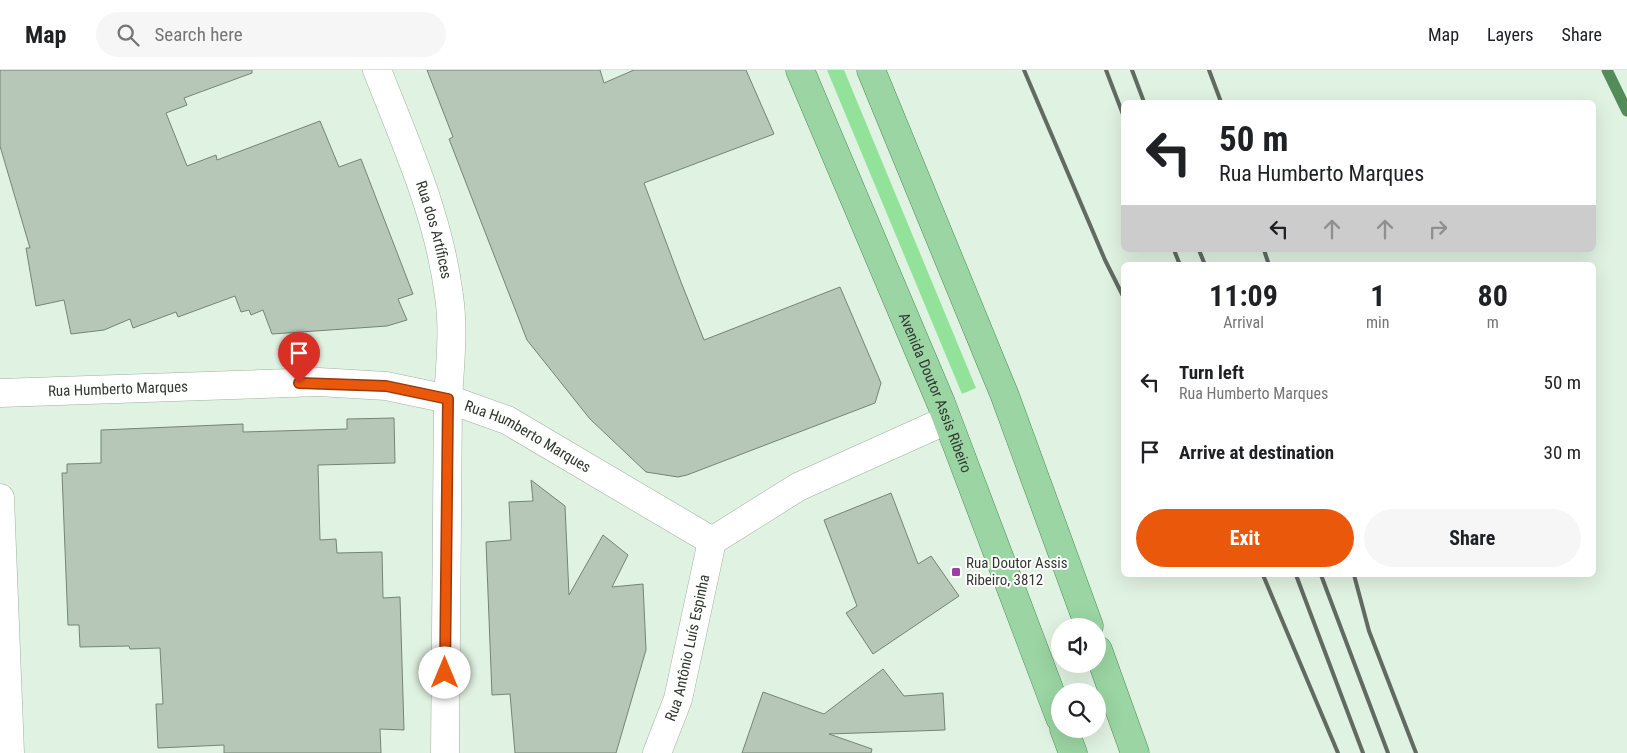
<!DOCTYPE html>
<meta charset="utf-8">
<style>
:root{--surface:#fff;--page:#f6f6f6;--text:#202124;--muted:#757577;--line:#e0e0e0;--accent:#ea580c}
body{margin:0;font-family:"Roboto Condensed",sans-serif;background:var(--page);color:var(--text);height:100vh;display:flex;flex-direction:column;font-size:19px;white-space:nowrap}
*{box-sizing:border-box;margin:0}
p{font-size:16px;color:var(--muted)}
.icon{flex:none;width:28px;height:28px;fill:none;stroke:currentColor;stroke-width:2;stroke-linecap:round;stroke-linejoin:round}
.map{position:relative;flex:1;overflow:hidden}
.sheet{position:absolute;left:1121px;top:192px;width:475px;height:315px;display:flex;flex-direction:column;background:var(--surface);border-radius:8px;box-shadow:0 5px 20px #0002}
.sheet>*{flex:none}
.hud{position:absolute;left:1121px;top:30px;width:475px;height:152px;border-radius:8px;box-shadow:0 5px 20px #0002;background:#fff;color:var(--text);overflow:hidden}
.controls{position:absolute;left:1051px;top:548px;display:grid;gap:10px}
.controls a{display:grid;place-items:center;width:55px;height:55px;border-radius:50%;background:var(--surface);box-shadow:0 5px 20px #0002;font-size:25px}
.pin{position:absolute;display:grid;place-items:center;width:42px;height:42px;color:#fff;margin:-51px -21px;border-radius:50% 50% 50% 0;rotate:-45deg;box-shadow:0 0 5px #0007}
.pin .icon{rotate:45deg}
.me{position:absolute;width:55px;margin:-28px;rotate:0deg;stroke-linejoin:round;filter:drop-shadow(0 0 4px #0008)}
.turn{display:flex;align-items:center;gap:18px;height:105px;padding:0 15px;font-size:22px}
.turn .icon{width:65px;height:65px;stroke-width:2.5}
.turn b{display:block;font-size:35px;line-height:42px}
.lanes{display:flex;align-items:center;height:48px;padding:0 15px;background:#0003;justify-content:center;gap:25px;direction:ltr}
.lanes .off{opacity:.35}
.eta{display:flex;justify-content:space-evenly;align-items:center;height:85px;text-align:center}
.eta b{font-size:30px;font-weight:700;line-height:35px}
.button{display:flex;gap:10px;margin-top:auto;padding:10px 15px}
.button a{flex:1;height:58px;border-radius:30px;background:var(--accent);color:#fff;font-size:20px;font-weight:700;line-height:58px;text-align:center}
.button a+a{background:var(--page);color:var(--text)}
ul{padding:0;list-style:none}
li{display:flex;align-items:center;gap:15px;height:70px;padding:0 15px}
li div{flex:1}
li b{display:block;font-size:19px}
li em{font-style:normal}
header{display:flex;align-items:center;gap:30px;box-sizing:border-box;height:70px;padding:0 25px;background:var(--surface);border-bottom:1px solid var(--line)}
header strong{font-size:24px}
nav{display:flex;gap:28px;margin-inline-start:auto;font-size:18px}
.search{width:350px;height:45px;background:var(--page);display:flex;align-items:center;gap:12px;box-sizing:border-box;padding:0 18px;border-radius:28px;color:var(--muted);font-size:19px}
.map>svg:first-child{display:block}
.green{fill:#93e29a}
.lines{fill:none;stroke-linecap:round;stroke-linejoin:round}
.stream{stroke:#538c59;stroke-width:11}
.building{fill:#b6c7b7;stroke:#748475}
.minor-casing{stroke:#a1b1a1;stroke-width:29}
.major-casing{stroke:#4b8c53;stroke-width:29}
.minor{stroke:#fff;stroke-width:28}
.major{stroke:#9bd5a3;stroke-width:28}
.rail{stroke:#616b62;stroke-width:4}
.route-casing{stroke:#983908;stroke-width:12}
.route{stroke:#ea580c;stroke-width:9}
.poi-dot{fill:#a03da4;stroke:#fff;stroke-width:2}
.labels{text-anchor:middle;stroke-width:4;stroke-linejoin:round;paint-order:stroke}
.street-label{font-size:15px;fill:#323932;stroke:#fff}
.poi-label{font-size:15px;fill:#323932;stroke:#fff;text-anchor:start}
</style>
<header>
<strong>Map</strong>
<div class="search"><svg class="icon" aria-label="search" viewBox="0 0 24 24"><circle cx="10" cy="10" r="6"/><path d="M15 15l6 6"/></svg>Search here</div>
<nav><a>Map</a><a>Layers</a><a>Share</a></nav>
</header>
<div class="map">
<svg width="1627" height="683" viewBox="0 0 1627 683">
<rect width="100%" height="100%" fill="#e0f2e1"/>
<polygon class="green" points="827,0 844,0 976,318 962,324"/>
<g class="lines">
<polyline class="stream" points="1607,0 1627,41"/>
</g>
<g class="building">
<polygon points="0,0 252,0 252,3 184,28 187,35 166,43 187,96 216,85 217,90 320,51 339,97 361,89 413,224 398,229 407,250 387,256 272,264 263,240 251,245 249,240 241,242 235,226 178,247 176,242 133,258 130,249 104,260 71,264 64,230 36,236 26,178 30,178 0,76"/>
<polygon points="427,0 600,0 604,13 634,0 746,0 774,64 644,113 681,212 704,270 840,217 881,313 875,333 687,405 678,407 646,402 590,349 527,270 449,69 453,67"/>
<polygon points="394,348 395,393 318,395 320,470 336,469 337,483 382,482 383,528 400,527 404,660 380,659 381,683 224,683 224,675 158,678 156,634 163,634 160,578 130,579 129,576 80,577 79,555 68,555 62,403 67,403 67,394 101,393 101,360 243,354 243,362 347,359 347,349"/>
<polygon points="531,410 565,436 569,525 603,465 628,485 612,517 643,514 646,580 616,683 515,683 510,624 492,625 486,472 511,470 509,432 533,431"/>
<polygon points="891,423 918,494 931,486 959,526 873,584 846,543 857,536 824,450"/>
<polygon points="883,599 904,626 943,623 945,660 829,664 872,679 871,683 742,683 763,622 824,644"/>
</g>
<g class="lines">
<defs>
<g id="minor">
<path id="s1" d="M377,0C406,74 439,146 449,226C454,259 450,295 448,329L445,683"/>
<path id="s2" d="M0,323L319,312L386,316L448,329L507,350L712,471"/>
<polyline points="0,428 10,683"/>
<polyline points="712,471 798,417 947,350"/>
<path id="s3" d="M657,683L678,629L712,471"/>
</g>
<g id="major">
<path id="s4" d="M800,0L941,333L1060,648"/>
<polyline points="871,0 1005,326 1089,556"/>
<polyline points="1098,580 1135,683"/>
<polyline points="1064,659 1073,683"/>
</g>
</defs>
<use href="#minor" class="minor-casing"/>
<use href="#major" class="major-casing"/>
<use href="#minor" class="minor"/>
<use href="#major" class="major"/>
<g class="rail">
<polyline points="1024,0 1105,190 1124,228"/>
<polyline points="1106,0 1124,47"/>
<polyline points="1132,0 1144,32"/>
<polyline points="1209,0 1221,32"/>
<polyline points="1174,180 1180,195"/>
<polyline points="1199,180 1205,195"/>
<polyline points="1264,180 1269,195"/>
<polyline points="1263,505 1338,683"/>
<polyline points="1296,505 1363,683"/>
<polyline points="1321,505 1388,683"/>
<polyline points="1354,505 1369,561 1416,683"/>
</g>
</g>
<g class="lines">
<defs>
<polyline id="route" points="299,313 386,316 448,329 445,603"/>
</defs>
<use href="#route" class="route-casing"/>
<use href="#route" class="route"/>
</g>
<rect class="poi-dot" x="951" y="497" width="10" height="10" rx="2.5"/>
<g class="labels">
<g class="street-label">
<text dy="5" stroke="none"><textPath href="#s1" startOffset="170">Rua dos Artífices</textPath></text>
<text dy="5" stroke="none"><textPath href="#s2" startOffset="118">Rua Humberto Marques</textPath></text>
<text dy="5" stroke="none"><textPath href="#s4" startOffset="350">Avenida Doutor Assis Ribeiro</textPath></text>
<text dy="5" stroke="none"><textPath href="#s2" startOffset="538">Rua Humberto Marques</textPath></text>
<text dy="5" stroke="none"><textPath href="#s3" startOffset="110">Rua Antônio Luís Espinha</textPath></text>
</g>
<g class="poi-label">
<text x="966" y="498">Rua Doutor Assis<tspan x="966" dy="17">Ribeiro, 3812</tspan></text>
</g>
</g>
</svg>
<div class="controls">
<a><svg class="icon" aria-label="sound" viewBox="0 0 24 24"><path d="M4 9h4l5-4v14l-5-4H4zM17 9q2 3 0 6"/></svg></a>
<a><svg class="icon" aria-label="search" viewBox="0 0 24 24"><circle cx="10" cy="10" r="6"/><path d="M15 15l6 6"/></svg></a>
</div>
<div class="pin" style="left:299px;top:313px;background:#d93025"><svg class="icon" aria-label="arrive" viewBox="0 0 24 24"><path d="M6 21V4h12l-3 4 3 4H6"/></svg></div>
<svg class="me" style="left:445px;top:603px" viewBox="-20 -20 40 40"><circle r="19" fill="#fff"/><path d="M0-13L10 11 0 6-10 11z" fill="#ea580c"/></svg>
<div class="hud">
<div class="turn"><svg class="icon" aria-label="left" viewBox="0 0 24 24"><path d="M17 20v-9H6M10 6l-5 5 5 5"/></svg><div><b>50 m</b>Rua Humberto Marques</div></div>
<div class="lanes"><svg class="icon" aria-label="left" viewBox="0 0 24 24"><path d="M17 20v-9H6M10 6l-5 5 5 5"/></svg><svg class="icon off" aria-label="ahead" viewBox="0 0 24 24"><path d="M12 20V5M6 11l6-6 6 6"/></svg><svg class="icon off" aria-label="ahead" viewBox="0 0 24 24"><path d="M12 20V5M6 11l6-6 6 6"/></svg><svg class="icon off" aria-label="right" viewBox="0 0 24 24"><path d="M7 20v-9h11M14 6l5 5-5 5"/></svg></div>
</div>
<section class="sheet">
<div class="eta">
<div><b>11:09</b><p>Arrival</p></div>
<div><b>1</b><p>min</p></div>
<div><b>80</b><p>m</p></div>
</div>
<ul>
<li><svg class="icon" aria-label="left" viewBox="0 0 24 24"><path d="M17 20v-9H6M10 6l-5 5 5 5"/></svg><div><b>Turn left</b><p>Rua Humberto Marques</p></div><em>50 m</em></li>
<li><svg class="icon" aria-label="arrive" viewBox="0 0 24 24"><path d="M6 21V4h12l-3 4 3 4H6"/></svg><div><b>Arrive at destination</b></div><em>30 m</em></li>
</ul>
<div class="button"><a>Exit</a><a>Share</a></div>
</section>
</div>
